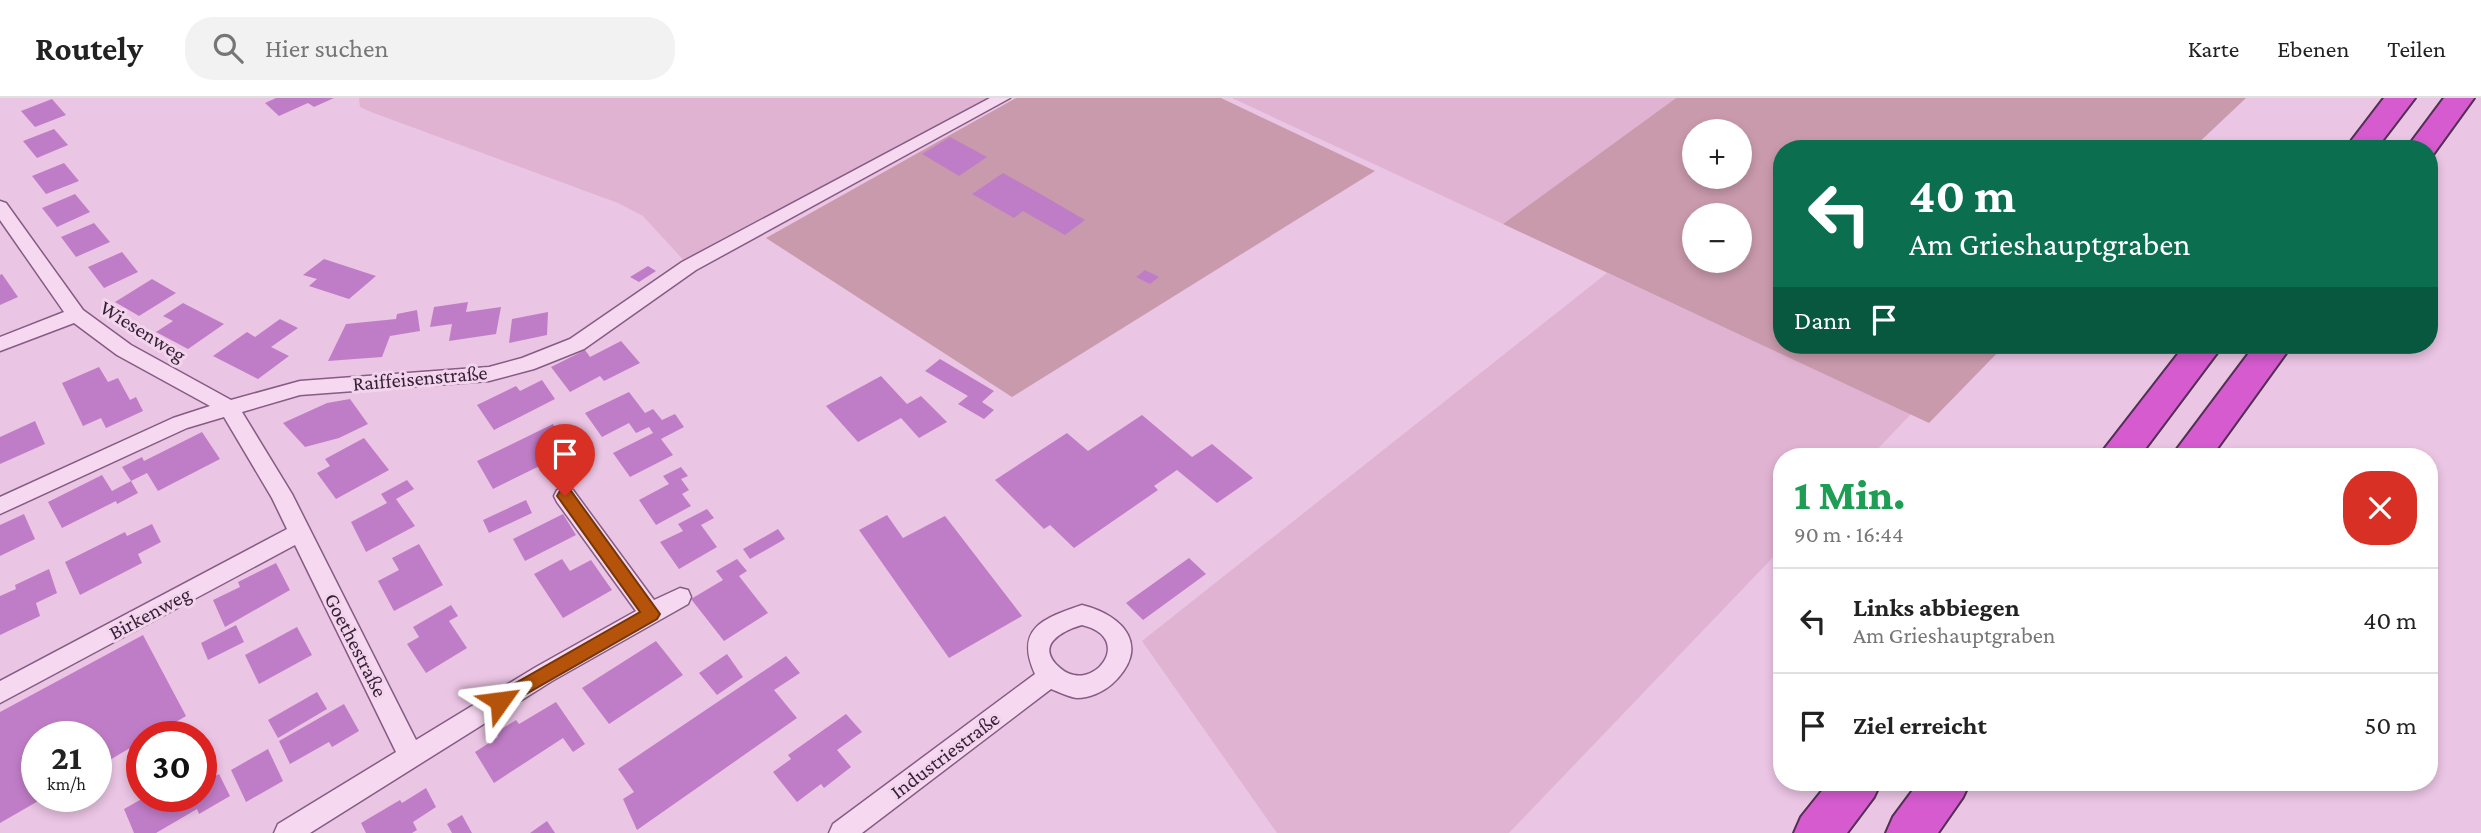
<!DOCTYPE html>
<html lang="de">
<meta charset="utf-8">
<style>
:root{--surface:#fff;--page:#f2f2f2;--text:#222;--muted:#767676;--line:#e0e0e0}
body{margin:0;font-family:"Crimson Pro",serif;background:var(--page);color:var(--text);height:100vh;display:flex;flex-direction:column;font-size:26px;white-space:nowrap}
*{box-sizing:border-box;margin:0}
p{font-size:23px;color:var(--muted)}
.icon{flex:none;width:38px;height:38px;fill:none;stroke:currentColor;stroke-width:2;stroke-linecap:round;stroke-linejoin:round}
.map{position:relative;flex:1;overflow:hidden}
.panel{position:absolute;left:1773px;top:350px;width:665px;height:343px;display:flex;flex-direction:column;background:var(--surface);border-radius:28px;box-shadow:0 4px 10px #0003}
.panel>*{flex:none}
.banner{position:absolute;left:1773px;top:42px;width:665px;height:214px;border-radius:28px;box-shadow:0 4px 10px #0003;background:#0b6e4f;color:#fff;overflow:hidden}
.tools{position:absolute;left:1682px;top:21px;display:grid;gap:14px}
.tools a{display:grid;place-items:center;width:70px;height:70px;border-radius:50%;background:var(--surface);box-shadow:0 4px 10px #0003;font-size:35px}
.speed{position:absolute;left:21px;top:623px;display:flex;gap:14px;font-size:35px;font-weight:700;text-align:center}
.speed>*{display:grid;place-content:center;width:91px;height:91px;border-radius:50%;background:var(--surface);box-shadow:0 4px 10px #0003;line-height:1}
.speed small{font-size:18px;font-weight:400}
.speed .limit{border:10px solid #d22;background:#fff;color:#111}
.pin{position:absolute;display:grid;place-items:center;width:60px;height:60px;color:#fff;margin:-72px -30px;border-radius:50% 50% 50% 0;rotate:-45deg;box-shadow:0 0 7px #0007}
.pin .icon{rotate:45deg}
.me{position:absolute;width:77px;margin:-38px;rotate:59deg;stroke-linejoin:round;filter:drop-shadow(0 0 5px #0008)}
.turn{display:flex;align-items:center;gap:24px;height:147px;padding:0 21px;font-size:32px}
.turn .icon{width:91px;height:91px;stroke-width:2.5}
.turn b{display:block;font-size:49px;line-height:60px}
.then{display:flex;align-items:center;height:66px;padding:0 21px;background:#0003;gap:14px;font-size:26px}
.round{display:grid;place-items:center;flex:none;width:74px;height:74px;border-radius:28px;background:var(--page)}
.headline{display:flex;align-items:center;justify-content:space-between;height:119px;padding:0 21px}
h1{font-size:42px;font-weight:800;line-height:52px;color:#1e9e55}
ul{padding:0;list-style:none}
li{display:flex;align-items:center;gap:21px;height:105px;padding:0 21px;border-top:2px solid var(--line)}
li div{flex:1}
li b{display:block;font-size:26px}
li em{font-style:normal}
header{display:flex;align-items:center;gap:42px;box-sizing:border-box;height:98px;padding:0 35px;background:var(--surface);border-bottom:2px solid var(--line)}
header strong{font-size:33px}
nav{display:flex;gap:38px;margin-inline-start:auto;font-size:24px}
.search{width:490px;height:63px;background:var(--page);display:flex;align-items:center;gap:18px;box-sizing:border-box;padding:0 24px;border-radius:28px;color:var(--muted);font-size:26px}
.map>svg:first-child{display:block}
.farmland{fill:#e0b3d2}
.green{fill:#c99aac;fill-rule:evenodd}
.building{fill:#c07dc7}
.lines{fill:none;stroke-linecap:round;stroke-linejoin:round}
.street-casing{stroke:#855c84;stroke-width:3}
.highway-casing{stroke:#513053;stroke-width:4}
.street{fill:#f7d8f1;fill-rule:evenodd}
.highway{fill:#d55bcf;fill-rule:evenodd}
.route{fill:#b45309;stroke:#753606;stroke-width:2}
.labels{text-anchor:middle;stroke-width:6;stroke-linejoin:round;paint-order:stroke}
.street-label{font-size:21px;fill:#351f36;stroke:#f3d4ed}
</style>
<header>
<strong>Routely</strong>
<div class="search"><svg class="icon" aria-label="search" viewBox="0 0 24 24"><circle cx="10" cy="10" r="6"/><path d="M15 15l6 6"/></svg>Hier suchen</div>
<nav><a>Karte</a><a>Ebenen</a><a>Teilen</a></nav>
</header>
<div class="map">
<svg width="2481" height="735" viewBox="0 0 2481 735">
<rect width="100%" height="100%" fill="#ebc5e4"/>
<g class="farmland">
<polygon points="359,0 1002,0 689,168 643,118 618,105 371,14 360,9"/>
<polygon points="1232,0 1676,0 1503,126"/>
<polygon points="1607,175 1911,316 1870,359 1782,359 1781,451 1509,735 1277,735 1142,543"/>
</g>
<g class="green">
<polygon points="1016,0 1221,0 1375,73 1012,299 766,140"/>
<path d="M1676,0H2246L2192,51H1782V247H2005L1929,325L1503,126ZM1694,33H1740V79H1694ZM1694,117H1740V163H1694Z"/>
</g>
<g class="building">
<polygon points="276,0 334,0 314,9 308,5 279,18 265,5"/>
<polygon points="52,1 66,17 35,29 21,13"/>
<polygon points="54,31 68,47 37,60 23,43"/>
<polygon points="950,39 987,59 959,78 922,56"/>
<polygon points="64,65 79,83 46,96 32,78"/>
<polygon points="1003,75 1044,98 1085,122 1065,137 1023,113 1014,120 972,96"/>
<polygon points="75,96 90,114 57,129 42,110"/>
<polygon points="94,125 110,144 76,159 61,139"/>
<polygon points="122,154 138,174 104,190 88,169"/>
<polygon points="324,161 376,178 349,201 309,188 317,181 303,177"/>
<polygon points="648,168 656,173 639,184 630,179"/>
<polygon points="1145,172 1159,179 1150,186 1136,179"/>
<polygon points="2,176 18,199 0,207 0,177"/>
<polygon points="152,181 176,195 139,218 115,204"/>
<polygon points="468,204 466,214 501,209 496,236 449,243 452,226 430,229 434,209"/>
<polygon points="183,205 224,226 188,251 156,234 173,223 163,218"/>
<polygon points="417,212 420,233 390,238 382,259 328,263 346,226 396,221 397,216"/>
<polygon points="548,214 547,237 509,245 512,221"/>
<polygon points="280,221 298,230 271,249 289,258 258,281 213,258 247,234 255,239"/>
<polygon points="621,243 640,265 604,283 600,278 570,294 551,269 585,252 590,259"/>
<polygon points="940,261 994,293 982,304 994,312 984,321 958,306 968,298 925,273"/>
<polygon points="99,269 108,284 118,280 130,302 136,299 143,313 106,330 101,320 83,328 62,285"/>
<polygon points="881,278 907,306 921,298 947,324 919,340 901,320 858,344 826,308"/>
<polygon points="542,282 555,301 494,332 477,307 516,288 520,293"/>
<polygon points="629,294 645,315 653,311 662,322 675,316 684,329 661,341 673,357 630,379 613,355 653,335 649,329 636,335 629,325 602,339 585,315"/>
<polygon points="350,301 368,326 339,340 305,349 283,325 327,305"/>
<polygon points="1142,317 1192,359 1212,346 1253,380 1217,405 1177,372 1154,388 1158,392 1074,450 1050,427 1044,431 995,382 1067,335 1088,353"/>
<polygon points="35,323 45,346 0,366 0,339"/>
<polygon points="553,326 570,353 493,391 477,363"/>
<polygon points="202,334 220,361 158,393 147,375 131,383 122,369 142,359 144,363"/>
<polygon points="364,340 389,372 336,401 317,375 330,368 325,361"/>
<polygon points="681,369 688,378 681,381 689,392 682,396 691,408 656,427 639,402 669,386 663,378"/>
<polygon points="102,377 112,393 131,383 138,395 117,406 116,403 62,430 48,404"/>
<polygon points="407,382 414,391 396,401 415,428 366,454 351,424 387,405 381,396"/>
<polygon points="526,402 532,415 489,435 483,422"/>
<polygon points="707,411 714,420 701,427 717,449 679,471 660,444 683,433 678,426"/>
<polygon points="24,416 35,441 0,458 0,427"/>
<polygon points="563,416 576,437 525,463 513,441"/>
<polygon points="887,417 903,440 945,418 1022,518 949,560 859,432"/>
<polygon points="152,426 161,444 138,456 142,465 80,497 65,464 125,434 127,438"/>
<polygon points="778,431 785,441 750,461 743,451"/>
<polygon points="419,446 443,487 394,513 378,483 399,472 392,460"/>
<polygon points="1189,460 1206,476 1143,522 1126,505"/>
<polygon points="562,461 570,473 591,462 612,492 563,520 534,476"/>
<polygon points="737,461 747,473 739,478 768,515 724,543 691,501 723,482 716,473"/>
<polygon points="276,465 290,492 225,529 213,502 240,489 238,484"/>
<polygon points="49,471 57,495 36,505 40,518 0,537 0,498 16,491 15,487"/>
<polygon points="451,507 458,518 449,523 467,550 426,575 407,546 419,539 413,529"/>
<polygon points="236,527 244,544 208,562 201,545"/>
<polygon points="297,529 312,557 259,586 245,557"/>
<polygon points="143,537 186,618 150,639 142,639 142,643 96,670 96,639 37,639 37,698 47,698 0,725 0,614"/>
<polygon points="656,543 683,577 609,626 582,590"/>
<polygon points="727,556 743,579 717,597 699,575"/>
<polygon points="786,558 800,575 774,592 797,620 637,732 623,701 634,694 618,671"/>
<polygon points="317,594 327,611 278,640 268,622"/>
<polygon points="556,604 585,646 573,654 563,640 494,685 475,654 498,639 495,635 516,622 519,626"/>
<polygon points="344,606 359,633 332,649 329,644 290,666 279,643"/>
<polygon points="846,616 862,634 837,652 851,669 824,690 821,686 797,704 773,674 791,661 788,657"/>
<polygon points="268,651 283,683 246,704 231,672"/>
<polygon points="219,676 230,698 199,716 197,711 156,735 134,735 124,711 147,698 201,698 201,687"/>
<polygon points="426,690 436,709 413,724 417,732 412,735 366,735 361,725 400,702 402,705"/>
<polygon points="462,717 472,735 452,735 447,726"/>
<polygon points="547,723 555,735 530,735"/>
</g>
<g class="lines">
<defs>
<g id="street">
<polygon points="990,0 1010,0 696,172 584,251 534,271 489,283 300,297 242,314 292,396 416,642 536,569 636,513 557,404 554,398 557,392 565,390 573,392 654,502 680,490 688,492 691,499 688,506 552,583 310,735 274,735 278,726 396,654 295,447 0,605 0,583 287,431 272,400 224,319 187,330 0,416 0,399 173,320 210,308 117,257 74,225 0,253 0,239 64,214 0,122 0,103 6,105 83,212 131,247 231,302 300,283 489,269 522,260 570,241 682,164"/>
<path d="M1082,507C1126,518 1151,550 1112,586C1103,594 1089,600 1077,600C1069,599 1059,594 1051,591L862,735H829L833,726L1035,576C1014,530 1044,520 1082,507ZM1082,527C1137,540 1092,598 1060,570C1034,548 1061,533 1082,527Z"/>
</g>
<g id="highway">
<polygon points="2384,0 2415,0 2376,51 2345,51"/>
<polygon points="2444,0 2474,0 2432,58 2429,58 2429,51 2406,51"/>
<polygon points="2185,247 2223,247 2139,359 2098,359"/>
<polygon points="2255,247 2292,247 2211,359 2171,359"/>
<polygon points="1829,684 1881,684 1874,699 1847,735 1794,735 1801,719"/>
<polygon points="1919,684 1970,684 1963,699 1938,735 1886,735 1893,719"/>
</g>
</defs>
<use href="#street" class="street-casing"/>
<use href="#highway" class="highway-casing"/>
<use href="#street" class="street"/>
<use href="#highway" class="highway"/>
</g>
<polygon class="route" points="565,392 571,393 660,516 657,521 500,611 493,609 491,603 493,598 640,514 560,402 557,398 560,393"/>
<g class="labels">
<g class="street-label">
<text transform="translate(143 233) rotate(32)" y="7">Wiesenweg</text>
<text transform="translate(420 280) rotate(-5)" y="7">Raiffeisenstraße</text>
<text transform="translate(150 515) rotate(-28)" y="7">Birkenweg</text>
<text transform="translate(356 547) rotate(63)" y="7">Goethestraße</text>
<text transform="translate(945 657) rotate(-37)" y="7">Industriestraße</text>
</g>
</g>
</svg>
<div class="tools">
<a>+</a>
<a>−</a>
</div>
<div class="speed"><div>21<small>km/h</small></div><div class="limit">30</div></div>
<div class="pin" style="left:565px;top:398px;background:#d93025"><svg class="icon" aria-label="arrive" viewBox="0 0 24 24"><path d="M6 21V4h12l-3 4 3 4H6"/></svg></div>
<svg class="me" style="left:500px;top:603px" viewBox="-20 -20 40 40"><path d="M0-17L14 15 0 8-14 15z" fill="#b45309" stroke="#fff" stroke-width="4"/></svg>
<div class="banner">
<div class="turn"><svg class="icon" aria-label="left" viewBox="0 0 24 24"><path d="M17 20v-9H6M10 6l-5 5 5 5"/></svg><div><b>40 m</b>Am Grieshauptgraben</div></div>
<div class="then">Dann<svg class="icon" aria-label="arrive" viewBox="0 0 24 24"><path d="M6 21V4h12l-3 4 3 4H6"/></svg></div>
</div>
<section class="panel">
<div class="headline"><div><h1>1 Min.</h1><p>90 m · 16:44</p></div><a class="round" style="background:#d93025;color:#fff"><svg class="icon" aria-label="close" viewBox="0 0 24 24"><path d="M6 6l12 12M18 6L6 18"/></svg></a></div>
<ul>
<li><svg class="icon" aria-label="left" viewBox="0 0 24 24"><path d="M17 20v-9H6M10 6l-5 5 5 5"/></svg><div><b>Links abbiegen</b><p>Am Grieshauptgraben</p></div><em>40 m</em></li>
<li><svg class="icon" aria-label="arrive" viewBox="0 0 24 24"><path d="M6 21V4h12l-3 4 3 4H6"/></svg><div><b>Ziel erreicht</b></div><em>50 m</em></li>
</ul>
</section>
</div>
